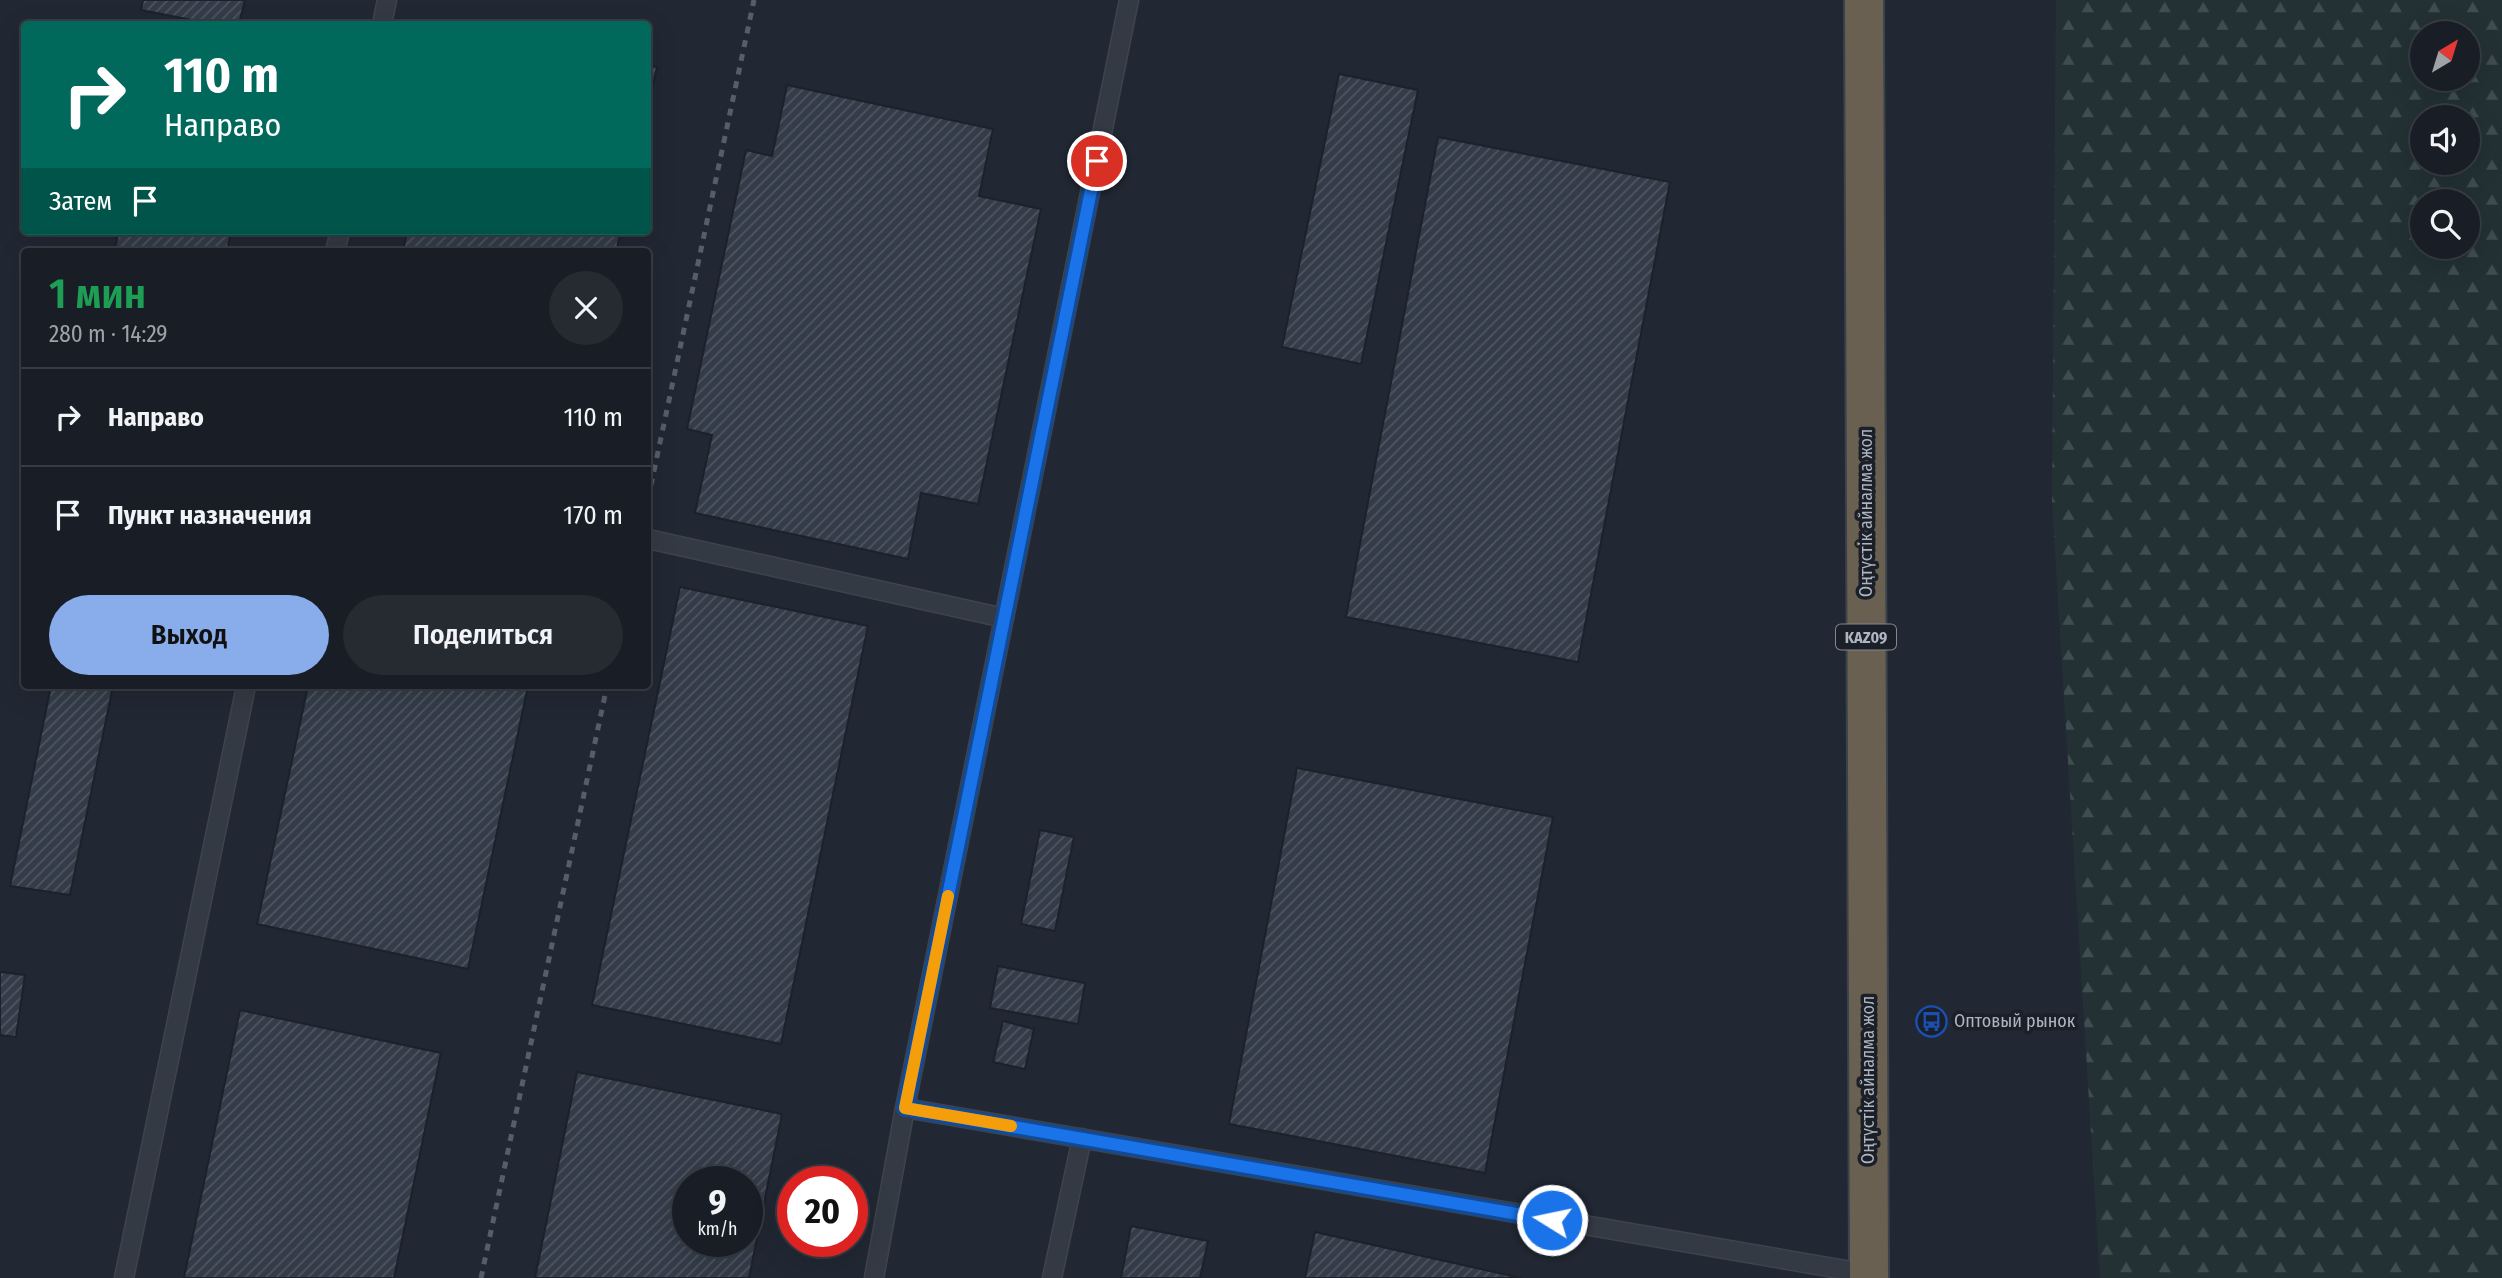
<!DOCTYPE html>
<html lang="ru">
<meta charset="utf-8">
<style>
:root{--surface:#191e26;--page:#262b32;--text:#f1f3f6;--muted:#9fa2a7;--line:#373c43;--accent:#89acea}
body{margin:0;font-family:"Fira Sans Condensed",sans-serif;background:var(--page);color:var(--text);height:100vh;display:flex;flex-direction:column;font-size:26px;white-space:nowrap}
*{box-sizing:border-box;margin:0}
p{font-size:23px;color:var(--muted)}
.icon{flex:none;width:38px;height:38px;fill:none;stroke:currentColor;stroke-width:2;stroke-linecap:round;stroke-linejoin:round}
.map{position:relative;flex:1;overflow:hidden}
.drawer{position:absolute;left:21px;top:248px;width:630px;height:441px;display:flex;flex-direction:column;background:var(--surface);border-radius:7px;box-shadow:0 7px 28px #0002,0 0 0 2px var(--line)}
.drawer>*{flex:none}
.guide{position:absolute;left:21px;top:21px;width:630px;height:214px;border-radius:7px;box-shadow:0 7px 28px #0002,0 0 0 2px var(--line);background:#00695c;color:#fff;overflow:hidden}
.needle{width:46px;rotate:38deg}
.tools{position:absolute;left:2410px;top:21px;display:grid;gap:14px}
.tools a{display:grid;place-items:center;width:70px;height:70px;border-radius:50%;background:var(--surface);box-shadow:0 7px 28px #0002,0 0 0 2px var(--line);font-size:35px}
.speed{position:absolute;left:672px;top:1166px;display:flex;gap:14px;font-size:35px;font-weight:700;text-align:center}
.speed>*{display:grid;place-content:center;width:91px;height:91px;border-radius:50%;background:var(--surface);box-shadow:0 7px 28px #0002,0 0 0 2px var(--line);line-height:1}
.speed small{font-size:18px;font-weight:400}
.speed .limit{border:10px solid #d22;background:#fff;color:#111}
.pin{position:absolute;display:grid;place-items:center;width:60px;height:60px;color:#fff;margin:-30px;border:4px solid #fff;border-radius:50%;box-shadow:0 2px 7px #0007}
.me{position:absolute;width:77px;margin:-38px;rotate:280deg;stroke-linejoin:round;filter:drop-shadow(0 0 5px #0008)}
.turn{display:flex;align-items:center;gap:24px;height:147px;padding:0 28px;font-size:32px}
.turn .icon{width:91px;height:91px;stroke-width:2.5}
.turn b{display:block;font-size:49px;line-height:60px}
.then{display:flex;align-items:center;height:66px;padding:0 28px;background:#0003;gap:14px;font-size:26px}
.round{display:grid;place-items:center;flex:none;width:74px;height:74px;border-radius:37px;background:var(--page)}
.summary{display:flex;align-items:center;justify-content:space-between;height:119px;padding:0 28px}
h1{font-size:42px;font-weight:600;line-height:52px;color:#1e9e55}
.primary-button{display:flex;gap:14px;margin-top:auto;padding:14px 28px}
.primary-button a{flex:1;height:80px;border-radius:42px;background:var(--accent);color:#111;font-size:28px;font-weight:600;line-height:80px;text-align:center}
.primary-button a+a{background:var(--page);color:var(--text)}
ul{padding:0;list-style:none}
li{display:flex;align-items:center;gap:21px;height:98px;padding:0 28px;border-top:2px solid var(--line)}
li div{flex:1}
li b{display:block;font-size:26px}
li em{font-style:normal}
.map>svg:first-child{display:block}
.forest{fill:url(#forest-firs);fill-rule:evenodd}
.building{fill:url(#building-hatch);stroke:#1c212a;stroke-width:2;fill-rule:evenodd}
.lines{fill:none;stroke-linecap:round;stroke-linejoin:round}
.lane-casing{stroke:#3e434d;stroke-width:21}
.highway-casing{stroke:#3c424b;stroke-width:42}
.lane{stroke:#343a44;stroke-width:18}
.highway{stroke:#696052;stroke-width:38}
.rail{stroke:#565e6a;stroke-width:5;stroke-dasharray:7 7;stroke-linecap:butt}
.route-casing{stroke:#114b97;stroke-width:18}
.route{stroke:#1a73e8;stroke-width:12}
.slow{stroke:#f59e0b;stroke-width:12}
.labels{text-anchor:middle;stroke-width:7;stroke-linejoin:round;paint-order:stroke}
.shield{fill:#1a1f28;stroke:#828893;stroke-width:2}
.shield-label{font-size:16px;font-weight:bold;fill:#aeb5c1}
.street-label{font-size:18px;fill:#aeb5c1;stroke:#1a1f28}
.poi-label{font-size:18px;fill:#aeb5c1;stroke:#1a1f28;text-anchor:start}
</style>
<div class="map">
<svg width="2502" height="1278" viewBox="0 0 2502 1278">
<defs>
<pattern id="forest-firs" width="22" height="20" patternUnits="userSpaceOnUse" patternTransform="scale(1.75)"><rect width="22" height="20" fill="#233134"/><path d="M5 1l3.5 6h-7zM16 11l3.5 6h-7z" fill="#404d50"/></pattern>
<pattern id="building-hatch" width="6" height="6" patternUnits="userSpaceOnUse" patternTransform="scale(1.75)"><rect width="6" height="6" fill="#343c49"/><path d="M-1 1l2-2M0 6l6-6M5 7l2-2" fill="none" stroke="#4f5661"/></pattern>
</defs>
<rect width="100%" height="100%" fill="#212833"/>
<path class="forest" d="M2056,0H2502V1278H2100L2052,502ZM2422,33H2468V79H2422ZM2422,117H2468V163H2422ZM2422,201H2468V247H2422Z"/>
<g class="building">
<polygon points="143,0 245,0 239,24 212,24 141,10"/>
<polygon points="648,65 657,67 648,109"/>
<polygon points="1339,74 1418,90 1361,364 1282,347"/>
<polygon points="787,85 993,129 979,196 1041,209 978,504 921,493 908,559 695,513 712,435 687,429 746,150 772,156"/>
<polygon points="1438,137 1670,182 1578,662 1346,617"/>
<polygon points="119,231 231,231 227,252 114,252"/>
<polygon points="407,231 621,231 616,252 403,252"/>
<polygon points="680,587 868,626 781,1044 592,1005"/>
<polygon points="51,686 113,686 70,895 10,886"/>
<polygon points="308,686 528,686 468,969 257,924"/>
<polygon points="1297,768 1553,817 1485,1173 1229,1124"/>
<polygon points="1040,830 1074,837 1055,931 1021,924"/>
<polygon points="998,966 1085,983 1078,1024 990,1008"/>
<polygon points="0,972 25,975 16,1037 0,1035"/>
<polygon points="240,1010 441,1053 394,1278 184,1278"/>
<polygon points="1003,1021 1034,1029 1025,1069 993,1062"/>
<path d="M577,1072L782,1114L749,1278H535ZM688,1181H747V1241H688Z"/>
<polygon points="1131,1226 1208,1241 1200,1278 1121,1278"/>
<polygon points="1315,1232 1521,1278 1305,1278"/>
</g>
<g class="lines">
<defs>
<g id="lane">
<polyline points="382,24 387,0"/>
<polyline points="335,252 340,231"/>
<polyline points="648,539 1004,618"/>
<polyline points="905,1108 1129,0"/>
<polyline points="124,1278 246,686"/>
<polyline points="874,1278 905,1108 1869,1274"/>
<polyline points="1052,1278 1082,1138"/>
</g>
<polyline id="highway" points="1864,0 1869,1278"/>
</defs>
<use href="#lane" class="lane-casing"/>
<use href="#highway" class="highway-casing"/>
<use href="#lane" class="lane"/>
<use href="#highway" class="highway"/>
<g class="rail">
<polyline points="648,499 754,0"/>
<polyline points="481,1278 607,686"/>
</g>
</g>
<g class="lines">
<defs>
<polyline id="route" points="1097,161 905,1108 1552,1220"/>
</defs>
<use href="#route" class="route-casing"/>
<use href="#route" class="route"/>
<polyline class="slow" points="948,896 905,1108 1011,1126"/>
</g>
<defs>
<symbol id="bus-ring" viewBox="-11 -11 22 22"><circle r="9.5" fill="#1a1f28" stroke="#1a4fb4" stroke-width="1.5"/><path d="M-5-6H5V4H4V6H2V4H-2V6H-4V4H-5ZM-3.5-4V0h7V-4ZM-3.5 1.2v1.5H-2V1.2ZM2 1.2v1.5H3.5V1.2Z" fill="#1a4fb4"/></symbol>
</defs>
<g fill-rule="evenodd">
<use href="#bus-ring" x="1914" y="1004" width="35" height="35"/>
</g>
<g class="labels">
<rect class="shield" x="1836" y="624.5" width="60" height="25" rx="5"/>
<g class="shield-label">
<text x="1866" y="643">KAZ09</text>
</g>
<g class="street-label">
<text transform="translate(1866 513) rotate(-90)" y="6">Оңтүстік айналма жол</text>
<text transform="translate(1868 1080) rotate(-90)" y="6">Оңтүстік айналма жол</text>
</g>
<g class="poi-label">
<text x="1954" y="1027">Оптовый рынок</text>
</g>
</g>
</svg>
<div class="tools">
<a><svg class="needle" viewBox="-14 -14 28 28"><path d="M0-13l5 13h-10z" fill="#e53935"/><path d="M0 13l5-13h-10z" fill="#9fa2a7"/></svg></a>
<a><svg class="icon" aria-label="sound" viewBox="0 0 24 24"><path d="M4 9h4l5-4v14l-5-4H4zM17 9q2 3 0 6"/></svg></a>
<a><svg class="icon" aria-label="search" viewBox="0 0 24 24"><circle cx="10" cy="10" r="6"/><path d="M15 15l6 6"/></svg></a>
</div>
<div class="speed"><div>9<small>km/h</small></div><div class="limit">20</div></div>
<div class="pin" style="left:1097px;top:161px;background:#d93025"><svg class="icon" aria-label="arrive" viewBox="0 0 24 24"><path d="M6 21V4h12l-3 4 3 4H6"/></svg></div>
<svg class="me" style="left:1552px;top:1220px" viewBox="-20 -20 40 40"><circle r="17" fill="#1a73e8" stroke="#fff" stroke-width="3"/><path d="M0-11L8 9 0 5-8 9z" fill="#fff"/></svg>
<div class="guide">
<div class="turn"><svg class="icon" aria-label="right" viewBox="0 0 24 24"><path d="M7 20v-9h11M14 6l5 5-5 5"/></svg><div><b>110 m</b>Направо</div></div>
<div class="then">Затем<svg class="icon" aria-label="arrive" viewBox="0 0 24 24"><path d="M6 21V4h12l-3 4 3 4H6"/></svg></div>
</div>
<section class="drawer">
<div class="summary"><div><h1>1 мин</h1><p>280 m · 14:29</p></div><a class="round"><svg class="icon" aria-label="close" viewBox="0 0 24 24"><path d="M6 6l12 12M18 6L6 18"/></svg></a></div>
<ul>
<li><svg class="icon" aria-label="right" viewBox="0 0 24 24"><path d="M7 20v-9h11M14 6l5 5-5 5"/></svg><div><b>Направо</b></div><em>110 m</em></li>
<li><svg class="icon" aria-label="arrive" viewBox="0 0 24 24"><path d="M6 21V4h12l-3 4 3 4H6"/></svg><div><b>Пункт назначения</b></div><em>170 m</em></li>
</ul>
<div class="primary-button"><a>Выход</a><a>Поделиться</a></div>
</section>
</div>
